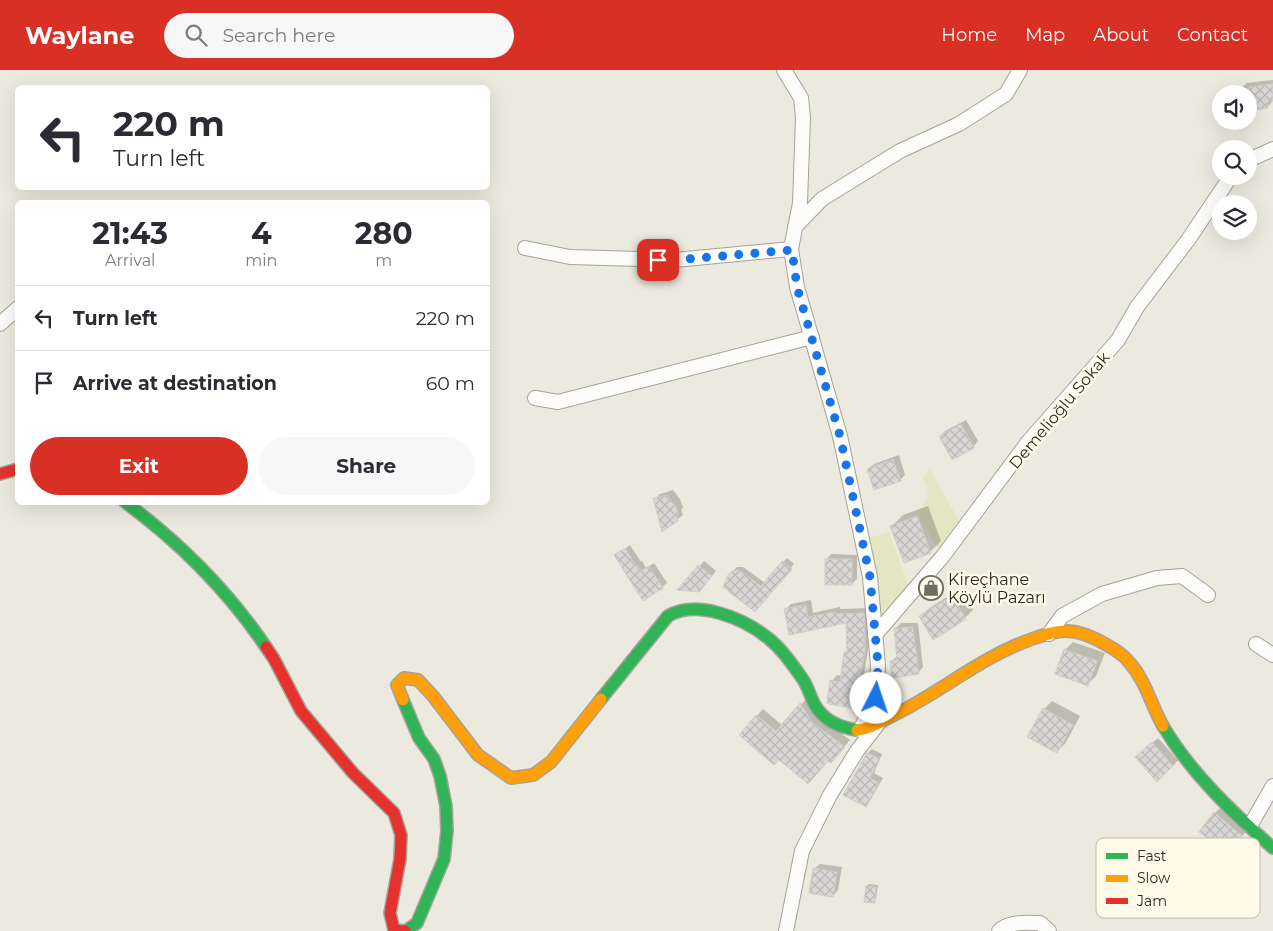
<!DOCTYPE html>
<meta charset="utf-8">
<style>
:root{--surface:#fff;--page:#f7f7f7;--text:#2b2b33;--muted:#7c7c81;--line:#e1e1e2;--accent:#d93025}
body{margin:0;font-family:Montserrat,sans-serif;background:var(--page);color:var(--text);height:100vh;display:flex;flex-direction:column;font-size:19px;white-space:nowrap}
*{box-sizing:border-box;margin:0}
p{font-size:16px;color:var(--muted)}
.icon{flex:none;width:28px;height:28px;fill:none;stroke:currentColor;stroke-width:2;stroke-linecap:round;stroke-linejoin:round}
.map{position:relative;flex:1;overflow:hidden}
.sheet{position:absolute;left:15px;top:130px;width:475px;height:305px;display:flex;flex-direction:column;background:var(--surface);border-radius:8px;box-shadow:0 5px 20px #0002}
.sheet>*{flex:none}
.guide{position:absolute;left:15px;top:15px;width:475px;height:105px;border-radius:8px;box-shadow:0 5px 20px #0002;background:#fff;color:var(--text);overflow:hidden}
.tools{position:absolute;left:1212px;top:15px;display:grid;gap:10px}
.tools a{display:grid;place-items:center;width:45px;height:45px;border-radius:50%;background:var(--surface);box-shadow:0 5px 20px #0002;font-size:25px}
.pin{position:absolute;display:grid;place-items:center;width:42px;height:42px;color:#fff;margin:-21px;border-radius:10px;box-shadow:0 2px 8px #0006}
.me{position:absolute;width:55px;margin:-28px;rotate:4deg;stroke-linejoin:round;filter:drop-shadow(0 0 4px #0008)}
.turn{display:flex;align-items:center;gap:18px;height:105px;padding:0 15px;font-size:22px}
.turn .icon{width:65px;height:65px;stroke-width:2.5}
.turn b{display:block;font-size:35px;line-height:42px}
.eta{display:flex;justify-content:space-evenly;align-items:center;height:85px;text-align:center}
.eta b{font-size:30px;font-weight:700;line-height:35px}
.action{display:flex;gap:10px;margin-top:auto;padding:10px 15px}
.action a{flex:1;height:58px;border-radius:30px;background:var(--accent);color:#fff;font-size:20px;font-weight:700;line-height:58px;text-align:center}
.action a+a{background:var(--page);color:var(--text)}
ul{padding:0;list-style:none}
li{display:flex;align-items:center;gap:15px;height:65px;padding:0 15px;border-top:1px solid var(--line)}
li div{flex:1}
li b{display:block;font-size:19px}
li em{font-style:normal}
header{display:flex;align-items:center;gap:30px;box-sizing:border-box;height:70px;padding:0 25px;background:var(--accent);color:#fff}
header strong{font-size:24px}
nav{display:flex;gap:28px;margin-inline-start:auto;font-size:18px}
.search{width:350px;height:45px;background:var(--page);display:flex;align-items:center;gap:12px;box-sizing:border-box;padding:0 18px;border-radius:28px;color:var(--muted);font-size:19px}
.map>svg:first-child{display:block}
.grass{fill:#e4e6c3}
.shadow{fill:#0003}
.building{fill:url(#building-cross-hatch);stroke:#cfcdcc}
.lines{fill:none;stroke-linecap:round;stroke-linejoin:round}
.street-casing{stroke:#a4a299;stroke-width:16}
.fast-casing{stroke:#a4a299;stroke-width:14}
.slow-casing{stroke:#a4a299;stroke-width:14}
.jam-casing{stroke:#a4a299;stroke-width:14}
.street{stroke:#fcfcfa;stroke-width:14}
.fast{stroke:#30b455;stroke-width:11}
.slow{stroke:#ff9f0a;stroke-width:11}
.jam{stroke:#e5322d;stroke-width:11}
.route{stroke:#1a73e8;stroke-width:9;stroke-dasharray:0 16.2}
.labels{text-anchor:middle;stroke-width:5;stroke-linejoin:round;paint-order:stroke}
.street-label{font-size:16px;fill:#2a2920;stroke:#fffbe9}
.poi-label{font-size:16px;fill:#2a2920;stroke:#fffbe9;text-anchor:start}
.key{fill:#fffbe9;stroke:#bfbcad;stroke-width:1}
.key-label{font-size:14px;fill:#2a2920}
</style>
<header>
<strong>Waylane</strong>
<div class="search"><svg class="icon" aria-label="search" viewBox="0 0 24 24"><circle cx="10" cy="10" r="6"/><path d="M15 15l6 6"/></svg>Search here</div>
<nav><a>Home</a><a>Map</a><a>About</a><a>Contact</a></nav>
</header>
<div class="map">
<svg width="1273" height="861" viewBox="0 0 1273 861">
<defs>
<pattern id="building-cross-hatch" width="8" height="8" patternUnits="userSpaceOnUse" patternTransform="scale(1.25)"><rect width="8" height="8" fill="#d8d7d5"/><path d="M0 0l8 8M0 8l8-8" fill="none" stroke="#bab9b7"/></pattern>
</defs>
<rect width="100%" height="100%" fill="#eceade"/>
<g class="grass">
<path d="M930,399L959,451L938,479L917,442C929,429 931,424 923,408Z"/>
<polygon points="889,462 909,516 879,551 875,498 870,468"/>
</g>
<g class="shadow">
<polygon points="1273,10 1272,32 1267,37 1249,40 1249,24 1242,24 1241,18 1247,13"/>
<polygon points="966,350 978,371 973,377 940,366 945,361"/>
<polygon points="899,385 905,405 900,410 868,399 874,394"/>
<polygon points="673,420 680,429 683,438 681,439 683,445 663,460 655,429 660,424"/>
<polygon points="928,436 941,471 930,482 892,456 903,445"/>
<polygon points="630,475 641,492 642,491 646,498 654,493 667,513 662,517 616,485"/>
<polygon points="831,484 857,485 857,509 852,514 826,490"/>
<polygon points="787,488 794,494 759,537 729,505 737,497 743,497 765,513"/>
<polygon points="704,491 716,501 704,515 679,519"/>
<polygon points="960,519 973,540 965,548 920,547 928,539"/>
<polygon points="811,530 813,543 840,537 840,539 869,538 869,575 859,632 854,637 832,611 837,605 842,606 845,582 848,580 847,552 790,564 786,539 791,534"/>
<polygon points="901,553 918,553 923,597 918,603 892,591 898,585 895,559"/>
<polygon points="1073,572 1105,583 1096,606 1088,614 1065,580"/>
<polygon points="807,628 818,646 850,670 837,685 828,690 779,688 740,665 763,639 782,655"/>
<polygon points="1052,631 1080,646 1065,674 1056,682 1044,639"/>
<polygon points="1158,668 1178,690 1173,696 1142,682"/>
<polygon points="872,679 882,684 874,703 883,708 870,731 866,736 868,683"/>
<polygon points="1223,735 1249,758 1229,782 1201,762 1215,743"/>
<polygon points="820,794 842,797 838,820 833,826 814,799"/>
<polygon points="869,814 878,815 876,829 874,832 867,816"/>
</g>
<g class="building">
<polygon points="1273,14 1273,31 1267,32 1268,38 1249,41 1249,17"/>
<polygon points="961,354 974,378 952,390 939,366"/>
<polygon points="893,389 901,411 874,420 867,399"/>
<polygon points="667,425 675,435 679,444 676,445 678,451 662,462 653,428"/>
<polygon points="917,446 931,483 904,493 890,456"/>
<polygon points="625,478 636,496 637,495 641,501 649,496 663,518 643,531 614,485"/>
<rect x="825" y="489" width="27" height="26"/>
<polygon points="782,491 792,499 755,542 723,517 728,505 732,501 739,500 761,516"/>
<polygon points="698,495 712,506 699,522 677,520"/>
<polygon points="952,526 966,549 933,570 919,546"/>
<polygon points="806,535 808,547 835,542 835,544 864,543 865,581 854,638 828,634 827,632 830,610 840,612 844,582 847,582 846,553 789,565 784,539"/>
<polygon points="913,557 919,604 892,608 890,591 897,590 894,558"/>
<polygon points="1064,579 1097,591 1088,616 1055,604"/>
<polygon points="800,633 812,652 845,677 831,693 828,691 808,714 779,690 774,695 739,665 756,645 776,661"/>
<polygon points="1043,638 1073,655 1057,683 1027,667"/>
<polygon points="1152,672 1173,696 1157,712 1135,687"/>
<polygon points="867,683 879,688 870,708 879,713 866,737 843,725"/>
<polygon points="1214,742 1242,766 1229,784 1199,762"/>
<polygon points="813,798 837,802 833,827 809,823"/>
<polygon points="866,816 876,817 875,833 864,832"/>
</g>
<g class="lines">
<defs>
<g id="street">
<polyline points="784,0 801,28 803,47 800,133 791,179 797,217 840,366 870,507 878,595 876,629 860,660"/>
<polyline points="1249,90 1273,79"/>
<polyline points="795,157 822,129 900,81 959,54 1006,24 1020,0"/>
<polyline points="525,178 570,187 675,190 791,179"/>
<polyline points="0,254 18,238"/>
<polyline points="535,328 558,332 812,267"/>
<polyline points="1049,564 1062,546 1102,524 1157,508 1182,506 1208,525"/>
<polyline points="875,565 943,486 1028,372 1118,270 1137,237 1188,170 1231,106"/>
<polyline points="1256,574 1273,585"/>
<polyline points="1250,756 1273,716"/>
<polyline points="786,861 802,781 830,725 857,681 877,655"/>
<path d="M999,861C1008,851 1028,853 1040,853L1049,861"/>
</g>
<g id="fast">
<path d="M125,432C179,472 228,521 266,577"/>
<path d="M601,629L668,546C697,529 743,548 768,568C782,579 792,594 802,608C810,619 811,633 820,642C829,653 844,658 857,660"/>
<polyline points="403,630 419,668 434,689 440,706 446,736 447,761 444,789 417,853 406,861"/>
<path d="M1163,656C1191,703 1232,742 1273,778"/>
</g>
<g id="slow">
<polyline points="403,630 397,615 404,608 418,610 433,626 478,685 511,708 533,705 551,692 601,629"/>
<path d="M857,660C871,659 883,650 896,644C942,621 983,586 1032,569C1043,565 1054,561 1066,561C1080,561 1093,567 1105,574C1114,579 1123,584 1129,592C1146,611 1151,635 1163,656"/>
</g>
<g id="jam">
<polyline points="0,404 18,399"/>
<polyline points="266,577 274,589 301,641 353,703 394,743 401,765 400,789 390,843 394,860 405,861"/>
</g>
</defs>
<use href="#street" class="street-casing"/>
<use href="#fast" class="fast-casing"/>
<use href="#slow" class="slow-casing"/>
<use href="#jam" class="jam-casing"/>
<use href="#street" class="street"/>
<use href="#fast" class="fast"/>
<use href="#slow" class="slow"/>
<use href="#jam" class="jam"/>
</g>
<g class="lines">
<polyline class="route" points="658,190 676,190 792,180 797,217 840,366 870,507 878,595 876,628"/>
</g>
<defs>
<symbol id="shop-ring" viewBox="-11 -11 22 22"><circle r="9.5" fill="#fffbe9" stroke="#6e6d62" stroke-width="1.5"/><path d="M-5-2.5h2.3a2.7 3.5 0 0 1 5.4 0H5L5.5 6h-11ZM-1.5-2.5h3a1.5 2.3 0 0 0-3 0Z" fill="#6e6d62"/></symbol>
</defs>
<g fill-rule="evenodd">
<use href="#shop-ring" x="917" y="504" width="28" height="28"/>
</g>
<g class="labels">
<g class="street-label">
<text transform="translate(1059 340) rotate(-50)" y="6">Demelioğlu Sokak</text>
</g>
<g class="poi-label">
<text x="948" y="515">Kireçhane<tspan x="948" dy="18">Köylü Pazarı</tspan></text>
</g>
</g>
<rect x="1096" y="768" width="164" height="80" rx="8" class="key"/>
<rect x="1106" y="783" width="22" height="6" fill="#30b455"/>
<rect x="1106" y="805" width="22" height="7" fill="#ff9f0a"/>
<rect x="1106" y="828" width="22" height="6" fill="#e5322d"/>
<g class="key-label">
<text x="1137" y="791">Fast</text>
<text x="1137" y="813">Slow</text>
<text x="1137" y="836">Jam</text>
</g>
</svg>
<div class="tools">
<a><svg class="icon" aria-label="sound" viewBox="0 0 24 24"><path d="M4 9h4l5-4v14l-5-4H4zM17 9q2 3 0 6"/></svg></a>
<a><svg class="icon" aria-label="search" viewBox="0 0 24 24"><circle cx="10" cy="10" r="6"/><path d="M15 15l6 6"/></svg></a>
<a><svg class="icon" aria-label="layers" viewBox="0 0 24 24"><path d="M12 4l9 5-9 5-9-5zM3 14l9 5 9-5"/></svg></a>
</div>
<div class="pin" style="left:658px;top:190px;background:#d93025"><svg class="icon" aria-label="arrive" viewBox="0 0 24 24"><path d="M6 21V4h12l-3 4 3 4H6"/></svg></div>
<svg class="me" style="left:876px;top:628px" viewBox="-20 -20 40 40"><circle r="19" fill="#fff"/><path d="M0-13L10 11 0 6-10 11z" fill="#1a73e8"/></svg>
<div class="guide">
<div class="turn"><svg class="icon" aria-label="left" viewBox="0 0 24 24"><path d="M17 20v-9H6M10 6l-5 5 5 5"/></svg><div><b>220 m</b>Turn left</div></div>
</div>
<section class="sheet">
<div class="eta">
<div><b>21:43</b><p>Arrival</p></div>
<div><b>4</b><p>min</p></div>
<div><b>280</b><p>m</p></div>
</div>
<ul>
<li><svg class="icon" aria-label="left" viewBox="0 0 24 24"><path d="M17 20v-9H6M10 6l-5 5 5 5"/></svg><div><b>Turn left</b></div><em>220 m</em></li>
<li><svg class="icon" aria-label="arrive" viewBox="0 0 24 24"><path d="M6 21V4h12l-3 4 3 4H6"/></svg><div><b>Arrive at destination</b></div><em>60 m</em></li>
</ul>
<div class="action"><a>Exit</a><a>Share</a></div>
</section>
</div>
